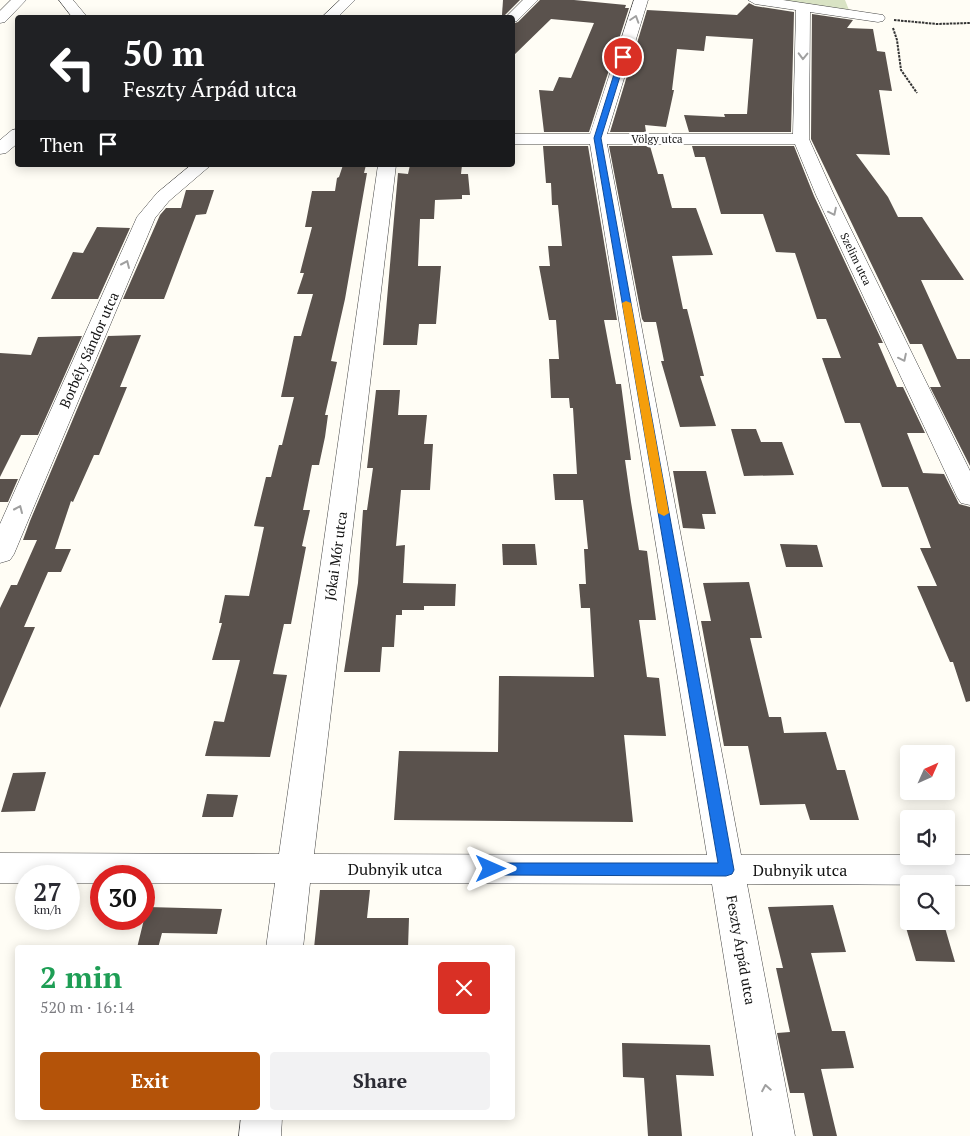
<!DOCTYPE html>
<meta charset="utf-8">
<style>
:root{--surface:#fff;--page:#f2f2f3;--text:#2b2b33;--muted:#7c7c81;--accent:#b45309}
body{margin:0;font-family:"PT Serif",serif;background:var(--page);color:var(--text);height:100vh;display:flex;flex-direction:column;font-size:19px;white-space:nowrap}
*{box-sizing:border-box;margin:0}
p{font-size:16px;color:var(--muted)}
.icon{flex:none;width:28px;height:28px;fill:none;stroke:currentColor;stroke-width:2;stroke-linecap:round;stroke-linejoin:round}
.map{position:relative;flex:1;overflow:hidden}
.panel{position:absolute;left:15px;top:945px;width:500px;height:175px;display:flex;flex-direction:column;background:var(--surface);border-radius:5px;box-shadow:0 2px 12px #0003}
.panel>*{flex:none}
.guide{position:absolute;left:15px;top:15px;width:500px;height:152px;border-radius:5px;box-shadow:0 2px 12px #0003;background:#202124;color:#fff;overflow:hidden}
.needle{width:32px;rotate:45deg}
.buttons{position:absolute;left:900px;top:745px;display:grid;gap:10px}
.buttons a{display:grid;place-items:center;width:55px;height:55px;border-radius:5px;background:var(--surface);box-shadow:0 2px 12px #0003;font-size:25px}
.speed{position:absolute;left:15px;top:865px;display:flex;gap:10px;font-size:25px;font-weight:700;text-align:center}
.speed>*{display:grid;place-content:center;width:65px;height:65px;border-radius:50%;background:var(--surface);box-shadow:0 2px 12px #0003;line-height:1}
.speed small{font-size:12px;font-weight:400}
.speed .limit{border:8px solid #d22;background:#fff;color:#111}
.pin{position:absolute;display:grid;place-items:center;width:42px;height:42px;color:#fff;margin:-21px;border:2px solid #fff;border-radius:50%;box-shadow:0 1px 5px #0007}
.me{position:absolute;width:55px;margin:-28px;rotate:90deg;stroke-linejoin:round;filter:drop-shadow(0 0 4px #0008)}
.turn{display:flex;align-items:center;gap:18px;height:105px;padding:0 25px;font-size:22px}
.turn .icon{width:65px;height:65px;stroke-width:2.5}
.turn b{display:block;font-size:35px;line-height:42px}
.then{display:flex;align-items:center;height:48px;padding:0 25px;background:#0003;gap:10px;font-size:19px}
.round{display:grid;place-items:center;flex:none;width:52px;height:52px;border-radius:5px;background:var(--page)}
.summary{display:flex;align-items:center;justify-content:space-between;height:85px;padding:0 25px}
h1{font-size:30px;font-weight:800;line-height:38px;color:#1e9e55}
.action{display:flex;gap:10px;margin-top:auto;padding:10px 25px}
.action a{flex:1;height:58px;border-radius:5px;background:var(--accent);color:#fff;font-size:20px;font-weight:800;line-height:58px;text-align:center}
.action a+a{background:var(--page);color:var(--text)}
.map>svg:first-child{display:block}
.cemetery{fill:#d9e3c4}
.building{fill:#5a524d}
.lines{fill:none;stroke-linecap:round;stroke-linejoin:round}
.minor-casing{stroke:#444;stroke-width:1}
.path{stroke:#333;stroke-width:2;stroke-dasharray:2.5 1;stroke-linecap:butt}
.minor{fill:#fff;fill-rule:evenodd}
.oneway{stroke:#a0a0a0}
.route{fill:#1a73e8;stroke:#114b97}
.slow{fill:#f59e0b}
.labels{text-anchor:middle;stroke-width:5;stroke-linejoin:round;paint-order:stroke}
.far-street-label{font-size:11px;fill:#111;stroke:#fff}
.street-label{font-size:14px;fill:#111;stroke:#fff}
.near-street-label{font-size:16px;fill:#111;stroke:#fff}
</style>
<div class="map">
<svg width="970" height="1136" viewBox="0 0 970 1136">
<rect width="100%" height="100%" fill="#fffdf5"/>
<polygon class="cemetery" points="778,0 845,0 849,10"/>
<g class="building">
<polygon points="503,0 520,0 505,15 502,15"/>
<polygon points="540,0 574,0 626,5 625,8 629,8 589,132 544,132 539,90 553,91 559,77 571,78 594,23 551,19 512,57 512,24 518,22"/>
<polygon points="749,3 755,6 794,12 791,132 689,132 684,115 725,117 724,114 747,114 753,39 706,36 704,51 677,49 672,90 674,90 666,127 645,125 646,132 610,132 647,10 737,15"/>
<polygon points="812,14 853,20 847,28 873,29 877,51 885,52 892,91 879,90 890,155 856,154 888,197 898,217 922,217 964,280 921,280 957,359 970,359 970,466 930,387 941,387 922,344 910,344 811,139"/>
<polygon points="543,146 588,146 617,320 604,320 616,384 621,384 631,460 625,460 631,502 639,550 647,551 656,620 639,620 647,677 659,678 666,736 624,735 633,822 394,820 399,751 498,752 499,676 594,677 590,608 581,608 579,584 586,584 584,549 588,549 583,500 555,500 553,474 577,474 573,408 570,408 569,398 551,398 549,359 559,359 556,320 549,320 539,266 550,266 548,246 562,246 558,205 552,205 551,183 546,183"/>
<polygon points="609,146 650,146 658,174 663,174 672,208 696,208 713,255 672,256 683,309 687,309 704,376 700,376 716,426 680,427 661,361 664,361 656,322 644,322 642,319"/>
<polygon points="692,146 794,146 814,196 883,343 878,343 897,387 903,387 925,433 907,433 923,473 944,474 959,504 970,507 970,701 966,702 953,662 950,662 917,586 937,586 920,548 931,548 908,487 882,487 860,423 845,423 822,358 841,358 826,319 817,319 795,253 776,252 763,214 721,214 705,157 695,157"/>
<polygon points="343,165 366,165 364,173 367,173 345,299 331,361 337,362 325,415 328,415 325,437 319,465 312,465 303,510 310,510 302,546 306,547 291,624 284,624 273,674 287,675 270,757 205,756 214,721 224,722 240,660 212,660 222,623 219,623 225,595 249,596 264,527 254,526 266,477 271,477 279,445 282,445 294,397 281,397 294,336 301,336 313,294 297,294 304,273 300,273 312,227 305,227 312,191 335,191 337,178 339,177"/>
<polygon points="410,165 462,165 461,174 468,174 470,195 462,195 462,199 435,200 434,219 420,219 418,266 441,266 436,324 419,324 417,345 383,345 398,173 408,174"/>
<polygon points="186,190 214,190 206,214 196,215 164,299 123,299 160,215 166,208 181,208"/>
<polygon points="97,227 130,228 98,299 51,299 73,252 83,253"/>
<polygon points="141,335 120,387 127,387 99,455 94,455 73,502 71,501 55,549 71,549 61,572 48,572 24,627 35,627 0,708 0,608 11,585 17,585 37,540 23,540 30,521 108,336"/>
<polygon points="82,336 38,435 21,435 0,477 0,353 31,355 38,337"/>
<polygon points="376,390 400,390 398,415 427,415 424,444 433,444 430,490 401,490 396,546 405,545 403,583 456,584 455,606 424,606 424,610 402,610 402,615 396,615 394,647 382,647 380,672 344,672 358,583 363,510 367,510 373,468 367,468"/>
<polygon points="731,429 756,429 761,442 782,442 794,475 744,476"/>
<polygon points="673,471 706,471 716,514 702,514 705,529 683,528"/>
<polygon points="0,479 18,479 8,502 0,502"/>
<polygon points="502,544 535,544 537,565 503,565"/>
<polygon points="780,544 817,545 823,567 786,567"/>
<polygon points="749,582 762,638 750,638 769,717 781,717 784,733 826,732 837,770 845,770 859,820 810,820 805,804 760,805 748,746 724,746 701,621 711,621 703,583"/>
<polygon points="46,772 35,811 1,812 13,773"/>
<polygon points="207,794 238,795 233,817 202,817"/>
<polygon points="320,890 370,890 367,918 409,918 408,948 314,948"/>
<polygon points="833,905 846,952 811,953 832,1031 845,1031 854,1068 821,1069 837,1136 813,1136 804,1093 790,1093 777,1033 790,1032 776,968 783,968 768,907"/>
<polygon points="147,907 222,909 217,934 162,933 158,948 137,948"/>
<polygon points="904,921 943,921 955,962 916,961"/>
<polygon points="622,1043 710,1045 714,1076 676,1075 682,1136 648,1136 644,1078 623,1077"/>
</g>
<g class="lines">
<defs>
<g id="minor">
<polygon points="11,0 26,0 5,22 0,23 0,11"/>
<polygon points="59,0 73,0 88,18 73,18"/>
<polygon points="340,0 355,0 337,18 321,18"/>
<polygon points="523,0 538,0 517,21 512,22 512,18 505,18"/>
<polygon points="634,0 648,0 607,134 793,134 796,10 755,4 748,0 783,0 883,15 885,18 883,21 878,22 810,12 809,139 834,195 970,471 970,505 961,503 957,497 816,195 795,144 607,144 741,855 970,855 970,885 747,884 795,1136 753,1136 712,884 310,883 303,948 266,948 275,883 144,883 144,876 101,876 101,883 69,883 69,876 26,876 26,883 0,883 0,853 279,854 378,165 396,165 314,854 707,855 590,144 512,144 512,134 590,134"/>
<polygon points="18,129 18,143 6,153 0,154 0,140 12,130"/>
<polygon points="191,165 211,165 169,201 155,218 14,554 10,560 0,563 0,524 137,217 157,193"/>
<polygon points="241,1118 282,1118 281,1136 239,1136"/>
</g>
</defs>
<use href="#minor" class="minor-casing"/>
<g class="path">
<polyline points="894,20 937,24 970,23"/>
<polyline points="893,28 897,40 901,70 917,93"/>
</g>
<use href="#minor" class="minor"/>
</g>
<defs><path id="oneway-chevron" d="M-2-3.5L2.5 0L-2 3.5" fill="none" stroke-width="1.6" stroke-linecap="round" stroke-linejoin="round" transform="scale(1.25)"/></defs>
<g class="oneway">
<use href="#oneway-chevron" transform="translate(635 19) rotate(-72)"/>
<use href="#oneway-chevron" transform="translate(803 56) rotate(91)"/>
<use href="#oneway-chevron" transform="translate(833 212) rotate(64)"/>
<use href="#oneway-chevron" transform="translate(126 264) rotate(-66)"/>
<use href="#oneway-chevron" transform="translate(903 358) rotate(64)"/>
<use href="#oneway-chevron" transform="translate(19 509) rotate(-66)"/>
<use href="#oneway-chevron" transform="translate(766 1088) rotate(-100)"/>
</g>
<polygon class="route" points="620,55 626,57 601,138 734,870 732,874 726,876 491,875 486,874 484,869 486,865 491,863 718,863 594,138"/>
<polygon class="slow" points="626,301 631,303 669,513 664,516 658,513 622,303"/>
<g class="labels">
<g class="far-street-label">
<text x="657" y="143">Völgy utca</text>
<text transform="translate(856 259) rotate(64)" y="4">Szelim utca</text>
</g>
<g class="street-label">
<text transform="translate(89 350) rotate(-66)" y="5">Borbély Sándor utca</text>
<text transform="translate(336 556) rotate(-82)" y="5">Jókai Mór utca</text>
<text transform="translate(741 950) rotate(80)" y="5">Feszty Árpád utca</text>
</g>
<g class="near-street-label">
<text x="395" y="875">Dubnyik utca</text>
<text x="800" y="876">Dubnyik utca</text>
</g>
</g>
</svg>
<div class="buttons">
<a><svg class="needle" viewBox="-14 -14 28 28"><path d="M0-13l5 13h-10z" fill="#e53935"/><path d="M0 13l5-13h-10z" fill="#7c7c81"/></svg></a>
<a><svg class="icon" aria-label="sound" viewBox="0 0 24 24"><path d="M4 9h4l5-4v14l-5-4H4zM17 9q2 3 0 6"/></svg></a>
<a><svg class="icon" aria-label="search" viewBox="0 0 24 24"><circle cx="10" cy="10" r="6"/><path d="M15 15l6 6"/></svg></a>
</div>
<div class="speed"><div>27<small>km/h</small></div><div class="limit">30</div></div>
<div class="pin" style="left:623px;top:57px;background:#d93025"><svg class="icon" aria-label="arrive" viewBox="0 0 24 24"><path d="M6 21V4h12l-3 4 3 4H6"/></svg></div>
<svg class="me" style="left:491px;top:869px" viewBox="-20 -20 40 40"><path d="M0-17L14 15 0 8-14 15z" fill="#1a73e8" stroke="#fff" stroke-width="4"/></svg>
<div class="guide">
<div class="turn"><svg class="icon" aria-label="left" viewBox="0 0 24 24"><path d="M17 20v-9H6M10 6l-5 5 5 5"/></svg><div><b>50 m</b>Feszty Árpád utca</div></div>
<div class="then">Then<svg class="icon" aria-label="arrive" viewBox="0 0 24 24"><path d="M6 21V4h12l-3 4 3 4H6"/></svg></div>
</div>
<section class="panel">
<div class="summary"><div><h1>2 min</h1><p>520 m · 16:14</p></div><a class="round" style="background:#d93025;color:#fff"><svg class="icon" aria-label="close" viewBox="0 0 24 24"><path d="M6 6l12 12M18 6L6 18"/></svg></a></div>
<div class="action"><a>Exit</a><a>Share</a></div>
</section>
</div>
